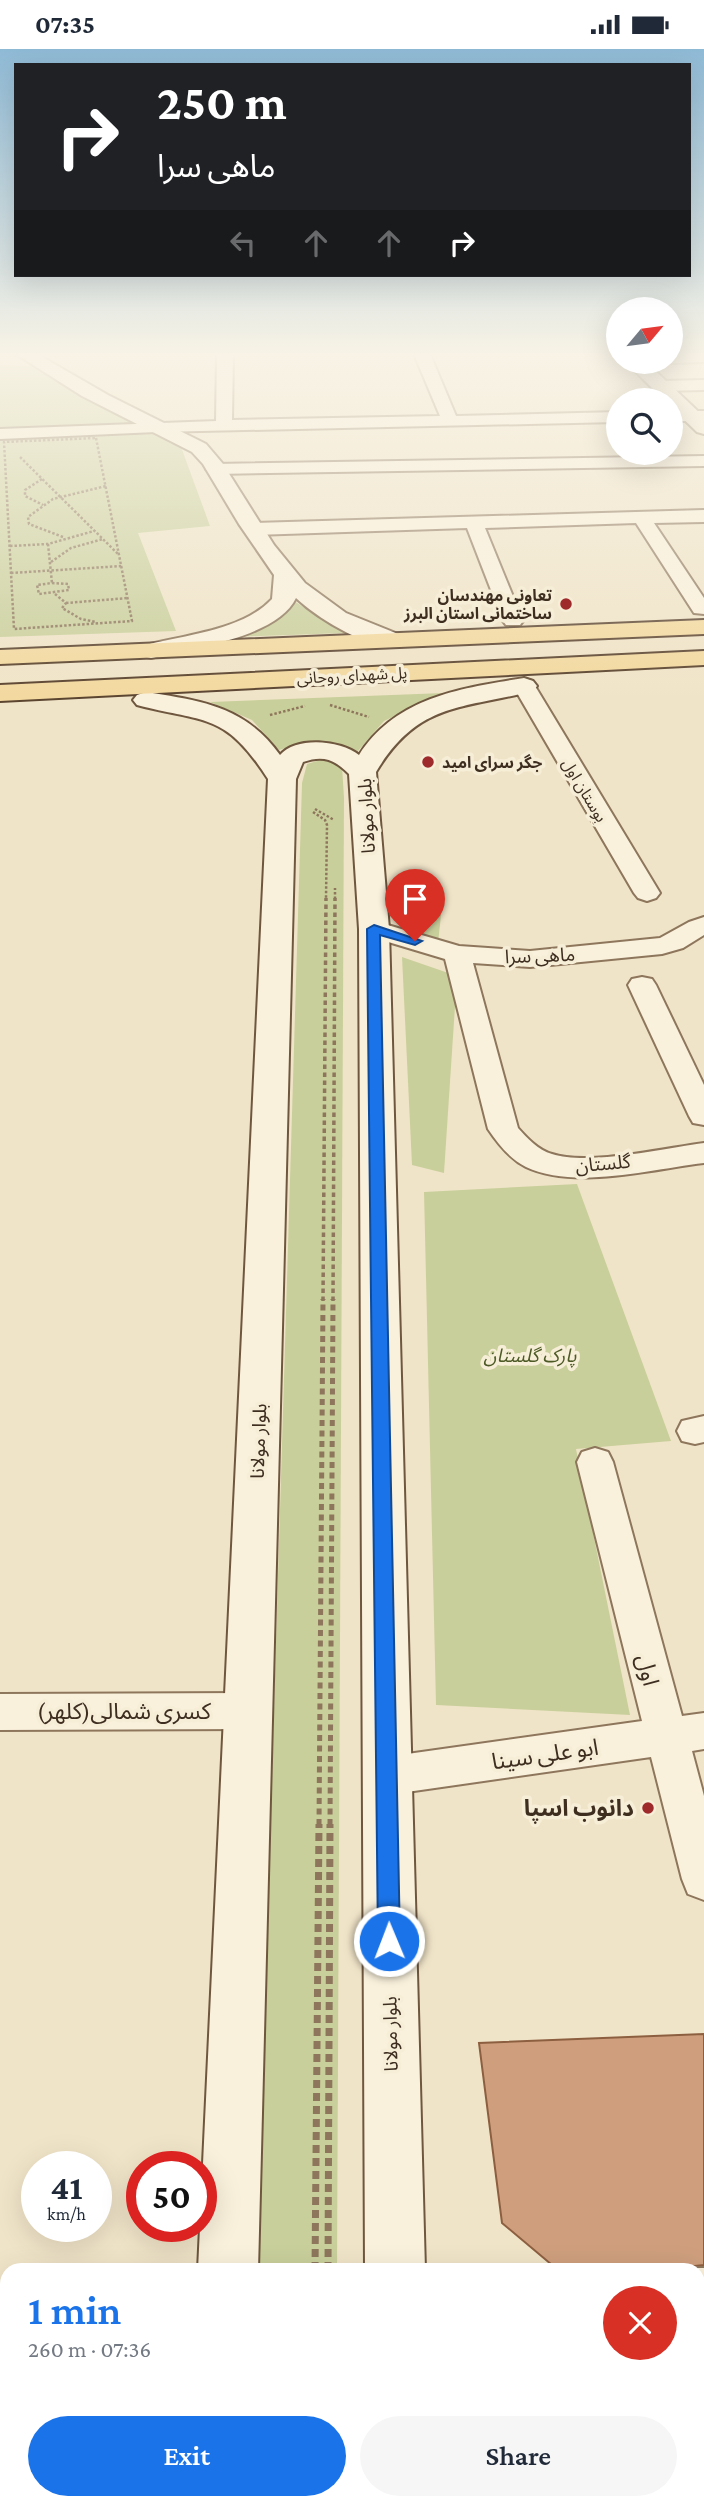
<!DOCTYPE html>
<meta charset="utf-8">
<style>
:root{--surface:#fff;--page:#f6f6f7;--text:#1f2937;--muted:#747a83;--accent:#1a73e8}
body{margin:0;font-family:"Crimson Pro","Noto Sans Arabic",serif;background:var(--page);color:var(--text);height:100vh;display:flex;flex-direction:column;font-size:26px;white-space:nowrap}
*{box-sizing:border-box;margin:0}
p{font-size:23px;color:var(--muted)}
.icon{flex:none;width:38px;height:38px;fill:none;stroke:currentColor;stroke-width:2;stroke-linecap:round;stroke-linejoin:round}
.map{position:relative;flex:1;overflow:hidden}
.panel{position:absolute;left:0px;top:2214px;width:705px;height:247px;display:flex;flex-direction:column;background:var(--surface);border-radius:21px 21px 0 0;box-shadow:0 7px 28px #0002}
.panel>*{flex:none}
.guide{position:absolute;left:14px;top:14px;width:677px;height:214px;border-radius:0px;box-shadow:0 7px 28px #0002;background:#202124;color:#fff;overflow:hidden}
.needle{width:46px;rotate:61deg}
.controls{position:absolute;left:606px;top:248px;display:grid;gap:14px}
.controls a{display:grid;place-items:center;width:77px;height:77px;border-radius:50%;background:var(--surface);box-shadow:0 7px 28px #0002;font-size:35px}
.speed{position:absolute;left:21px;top:2102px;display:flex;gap:14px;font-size:35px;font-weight:700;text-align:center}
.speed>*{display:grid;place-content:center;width:91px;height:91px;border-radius:50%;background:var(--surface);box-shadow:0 7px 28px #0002;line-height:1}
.speed small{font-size:18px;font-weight:400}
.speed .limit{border:10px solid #d22;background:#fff;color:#111}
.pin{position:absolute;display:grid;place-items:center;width:60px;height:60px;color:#fff;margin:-72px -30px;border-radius:50% 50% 50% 0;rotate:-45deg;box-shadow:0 0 7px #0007}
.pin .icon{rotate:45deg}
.me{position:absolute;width:77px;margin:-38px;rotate:359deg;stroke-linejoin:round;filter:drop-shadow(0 0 5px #0008)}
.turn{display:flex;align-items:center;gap:24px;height:147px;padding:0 28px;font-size:32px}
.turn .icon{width:91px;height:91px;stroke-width:2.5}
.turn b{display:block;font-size:49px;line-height:60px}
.lanes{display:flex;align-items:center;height:66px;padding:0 28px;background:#0003;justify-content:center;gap:35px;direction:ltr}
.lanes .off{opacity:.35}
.round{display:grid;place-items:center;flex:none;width:74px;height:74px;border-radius:37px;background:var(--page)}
.headline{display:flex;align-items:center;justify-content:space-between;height:119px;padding:0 28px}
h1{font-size:42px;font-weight:600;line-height:52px;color:var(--accent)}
.cta{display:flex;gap:14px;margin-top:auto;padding:14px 28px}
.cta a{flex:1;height:80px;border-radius:42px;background:var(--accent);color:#fff;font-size:28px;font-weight:600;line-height:80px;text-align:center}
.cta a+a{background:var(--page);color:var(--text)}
.status{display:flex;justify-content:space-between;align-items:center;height:49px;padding:0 35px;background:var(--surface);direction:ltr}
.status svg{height:19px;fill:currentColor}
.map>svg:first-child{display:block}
.green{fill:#c9cf9b}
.building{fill:#cf9f7d;stroke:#8d5f41;stroke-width:2}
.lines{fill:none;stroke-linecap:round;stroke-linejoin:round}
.minor-casing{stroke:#8d765c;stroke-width:4}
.tertiary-casing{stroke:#8d765c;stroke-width:4}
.secondary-casing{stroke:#6f573f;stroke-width:4}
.primary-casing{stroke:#5b4430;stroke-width:4}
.path-far3{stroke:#8d765c;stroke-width:2.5;stroke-dasharray:2.5 2;stroke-linecap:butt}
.path-far2{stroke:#8d765c;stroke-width:3.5;stroke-dasharray:4.5 3.5;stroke-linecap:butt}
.path-far1{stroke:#8d765c;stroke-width:5;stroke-dasharray:6 4.5;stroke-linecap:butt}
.path{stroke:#8d765c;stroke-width:7;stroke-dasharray:8 5;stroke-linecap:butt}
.minor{fill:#faf1dc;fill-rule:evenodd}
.tertiary{fill:#faf1dc;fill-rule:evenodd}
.secondary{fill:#faf1dc;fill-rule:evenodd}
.primary{fill:#f3d9a0;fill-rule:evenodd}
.route{fill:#1a73e8;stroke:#114b97;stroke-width:2}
.poi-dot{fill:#9e2a2b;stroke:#f7eed8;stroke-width:2.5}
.labels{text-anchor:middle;stroke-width:7;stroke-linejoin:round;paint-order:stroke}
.far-poi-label{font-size:16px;font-weight:bold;fill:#3d2e20;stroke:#f7eed8;text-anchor:end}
.far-street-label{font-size:16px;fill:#3d2e20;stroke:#f7eed8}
.street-label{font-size:19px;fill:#3d2e20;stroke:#f7eed8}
.park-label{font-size:19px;font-style:italic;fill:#4d5a26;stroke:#f7eed8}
.near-street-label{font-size:23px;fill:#3d2e20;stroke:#f7eed8}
.near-poi-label{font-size:23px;font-weight:bold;fill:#3d2e20;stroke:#f7eed8;text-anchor:end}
</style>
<div class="status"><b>07:35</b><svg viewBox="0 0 49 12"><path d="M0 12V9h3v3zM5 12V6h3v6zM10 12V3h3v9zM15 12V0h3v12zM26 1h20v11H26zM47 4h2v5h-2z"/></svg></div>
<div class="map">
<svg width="704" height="2459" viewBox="0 0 704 2459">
<rect width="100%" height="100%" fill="#f0e4c8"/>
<g class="green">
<polygon points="0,316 30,317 118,366 180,395 210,477 138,484 176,582 0,588"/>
<path d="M294,552L344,584L231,588L230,586C260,579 276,578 294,552Z"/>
<path d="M444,644L384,672L358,702C325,692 312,692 279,701L252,671L210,653Z"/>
<polygon points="324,710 342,717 344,749 337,2221 257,2221 302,734 307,715"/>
<polygon points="398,842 443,848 438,894 403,879"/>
<polygon points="402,908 457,927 444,1124 412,1116"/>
<polygon points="577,1135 671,1392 576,1400 630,1666 436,1656 424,1143"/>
</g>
<polygon class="building" points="704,1985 704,2216 658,2221 558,2221 502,2174 479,1994"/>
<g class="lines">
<defs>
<g id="minor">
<polygon points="217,305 233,305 232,371 440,367 414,305 430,305 456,367 618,363 618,373 156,383 0,390 0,380 216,372"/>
<polygon points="670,305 704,305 704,313 670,314"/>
<polygon points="704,331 704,341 660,342 652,337 660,332"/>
<rect x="670" y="362" width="34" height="10"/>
<polygon points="704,407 704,417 215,425 206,420 215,415"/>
<polygon points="704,461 704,473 654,474 704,549 704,565 694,564 636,474 485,479 523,572 520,576 506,576 503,572 467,479 252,486 243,480 252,474"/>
<polygon points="524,630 532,632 535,637 660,844 656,849 647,852 638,849 634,844 513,637 516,632"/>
<path d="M704,868V886L683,899L662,905L530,918L473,914L518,1079C527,1089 538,1101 552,1105C588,1117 665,1099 704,1094V1114C652,1120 575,1141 526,1118C510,1110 498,1095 488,1080L445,910L365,886L361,880L365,874L374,872L459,897L530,902L660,889L689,873Z"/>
<polygon points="642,928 652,930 656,936 704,1036 704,1076 693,1074 689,1067 628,936 632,930"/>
<polygon points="704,1367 704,1393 695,1395 682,1392 677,1382 682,1372"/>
<polygon points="595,1399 608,1403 613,1413 682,1667 704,1664 704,1700 692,1702 704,1747 704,1851 688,1845 682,1830 651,1708 386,1746 371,1740 365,1727 371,1714 386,1708 642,1672 577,1413 582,1403"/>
<polygon points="248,1644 263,1649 269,1662 263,1675 248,1680 0,1681 0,1645"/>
<polygon points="698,2219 704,2219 704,2273 698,2273 698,2221 695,2221"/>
</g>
<g id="tertiary">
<path d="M16,305H37L108,346L206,395L223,415L274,496L305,534L346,564L403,587L406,592L403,597C373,604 317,569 296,549C277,589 191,599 151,609L142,607L139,602L142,597C184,586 242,582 272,550L274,526L239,475L203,415L192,403L82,347Z"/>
<polygon points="626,313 646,313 704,368 704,385 697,383 670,357 670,352 665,352"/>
</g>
<g id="secondary">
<path d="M524,629L533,632L537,637L533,642C462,660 418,653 376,723L389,880L425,2221H365L359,880L349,725C334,710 323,706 303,713L296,730L258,2221H198L268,730C225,663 206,674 137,656L133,651L137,646L146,643C202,652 245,657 280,706C296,687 341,691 359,706C396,648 462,639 524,629Z"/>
<rect x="187" y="2454" width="66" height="5"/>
<rect x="366" y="2454" width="66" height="5"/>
</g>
<g id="primary">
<polygon points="704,571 704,585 0,615 0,601"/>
<polygon points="704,602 704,616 0,652 0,636"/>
</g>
</defs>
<use href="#minor" class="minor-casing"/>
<use href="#tertiary" class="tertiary-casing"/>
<use href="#secondary" class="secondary-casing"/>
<use href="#primary" class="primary-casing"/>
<g class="path-far3">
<polygon points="96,389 132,572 14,580 4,393"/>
<polyline points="20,408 118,505"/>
<polyline points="42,430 25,441 25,447 43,456"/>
<polyline points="63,488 29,475 28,468 53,450 106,437"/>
<polyline points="48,495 52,534"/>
<polyline points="10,497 48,495 94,482"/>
<polyline points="51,513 71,499 103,490"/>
<polyline points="11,524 122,517"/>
<polygon points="52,534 68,535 69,541 39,545 37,536"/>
<polyline points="55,545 66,554 62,559 81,570 96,573"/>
<polyline points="66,554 128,549"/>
<polyline points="330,656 369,668"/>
<polyline points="270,666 305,657"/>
<polyline points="315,760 334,771"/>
<polyline points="313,763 325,771 327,776 326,850"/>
<polyline points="335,850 335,839"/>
</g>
<g class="path-far2">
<polyline points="323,1252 326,849"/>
<polyline points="333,1252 335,849"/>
</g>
<g class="path-far1">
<polyline points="319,1776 323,1250"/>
<polyline points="330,1776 333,1250"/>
</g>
<g class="path">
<polyline points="315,2221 319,1775"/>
<polyline points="328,2221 330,1775"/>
<polyline points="313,2454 313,2459"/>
<polyline points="327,2454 327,2459"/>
</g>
<use href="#minor" class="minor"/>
<use href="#tertiary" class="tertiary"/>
<use href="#secondary" class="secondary"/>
<use href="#primary" class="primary"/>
</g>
<linearGradient id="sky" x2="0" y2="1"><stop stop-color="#8fbad6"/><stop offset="0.47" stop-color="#f8f3e6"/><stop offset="1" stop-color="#f8f3e6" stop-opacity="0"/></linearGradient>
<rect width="704" height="649" fill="url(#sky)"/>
<polygon class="route" points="374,876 422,892 415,896 380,886 400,1892 397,1899 389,1902 381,1899 378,1892 367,880"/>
<g class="poi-dot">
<circle cx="566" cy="555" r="7"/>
<circle cx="428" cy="713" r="7"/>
<circle cx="648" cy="1759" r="7"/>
</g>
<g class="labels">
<g class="far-poi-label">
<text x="552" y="552">تعاونی مهندسان<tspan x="552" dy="18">ساختمانی استان البرز</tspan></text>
<text x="442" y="719" text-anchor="start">جگر سرای امید</text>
</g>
<g class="far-street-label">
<text transform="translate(352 626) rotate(-3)" y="6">پل شهدای روحانی</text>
<text transform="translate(585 741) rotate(59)" y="6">بوستان اول</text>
</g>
<g class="street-label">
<text transform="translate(366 767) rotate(-93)" y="7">بلوار مولانا</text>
<text transform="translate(540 906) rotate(-2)" y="7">ماهی سرا</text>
<text transform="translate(603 1114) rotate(-5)" y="7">گلستان</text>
<text transform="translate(258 1392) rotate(-88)" y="7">بلوار مولانا</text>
<text transform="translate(390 1985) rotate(-91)" y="7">بلوار مولانا</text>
</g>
<g class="park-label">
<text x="530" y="1313">پارک گلستان</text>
</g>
<g class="near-street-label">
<text transform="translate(648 1621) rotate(76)" y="8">اول</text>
<text x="124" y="1670">کسری شمالی(کلهر)</text>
<text transform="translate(545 1705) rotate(-8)" y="8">ابو علی سینا</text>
</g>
<g class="near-poi-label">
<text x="634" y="1767">دانوب اسپا</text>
</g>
</g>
</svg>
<div class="controls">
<a><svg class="needle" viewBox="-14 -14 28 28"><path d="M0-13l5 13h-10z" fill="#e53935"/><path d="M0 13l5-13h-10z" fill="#747a83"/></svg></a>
<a><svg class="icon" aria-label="search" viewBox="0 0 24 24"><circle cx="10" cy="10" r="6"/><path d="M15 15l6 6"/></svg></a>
</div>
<div class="speed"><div>41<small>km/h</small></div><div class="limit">50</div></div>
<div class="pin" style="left:415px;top:892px;background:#d93025"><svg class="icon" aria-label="arrive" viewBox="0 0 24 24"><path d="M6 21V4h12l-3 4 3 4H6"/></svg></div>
<svg class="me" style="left:389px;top:1892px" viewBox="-20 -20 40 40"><circle r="17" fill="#1a73e8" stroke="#fff" stroke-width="3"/><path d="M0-11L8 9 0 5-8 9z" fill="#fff"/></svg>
<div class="guide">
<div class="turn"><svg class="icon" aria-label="right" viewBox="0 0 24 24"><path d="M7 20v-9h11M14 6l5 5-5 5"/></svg><div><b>250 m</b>ماهی سرا</div></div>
<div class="lanes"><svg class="icon off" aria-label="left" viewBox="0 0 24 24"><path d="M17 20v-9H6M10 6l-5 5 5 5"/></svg><svg class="icon off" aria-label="ahead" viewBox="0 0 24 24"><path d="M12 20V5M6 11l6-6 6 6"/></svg><svg class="icon off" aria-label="ahead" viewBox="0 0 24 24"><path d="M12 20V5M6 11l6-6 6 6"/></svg><svg class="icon" aria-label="right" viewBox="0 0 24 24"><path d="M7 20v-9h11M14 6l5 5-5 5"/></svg></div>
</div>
<section class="panel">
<div class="headline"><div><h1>1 min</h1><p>260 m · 07:36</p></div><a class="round" style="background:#d93025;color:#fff"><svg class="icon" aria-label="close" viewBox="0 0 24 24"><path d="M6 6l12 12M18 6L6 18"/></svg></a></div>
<div class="cta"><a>Exit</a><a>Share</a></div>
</section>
</div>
